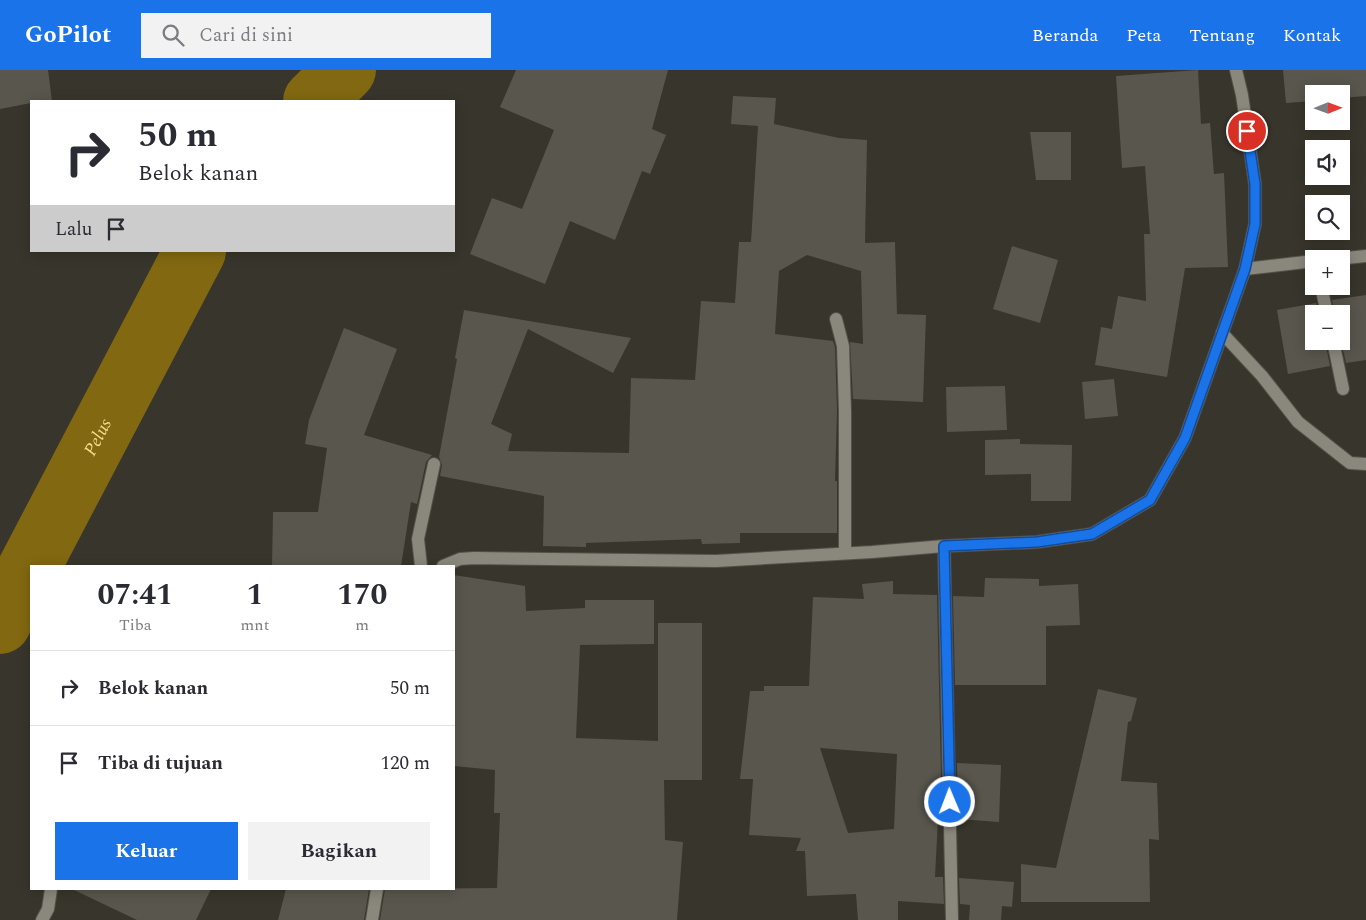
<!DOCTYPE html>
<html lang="id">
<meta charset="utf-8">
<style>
:root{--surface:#fff;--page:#f2f2f3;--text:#2b2b33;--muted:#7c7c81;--line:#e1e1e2;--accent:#1a73e8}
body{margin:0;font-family:Spectral,serif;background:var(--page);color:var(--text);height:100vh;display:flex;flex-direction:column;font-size:19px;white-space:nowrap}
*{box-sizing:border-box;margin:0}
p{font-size:16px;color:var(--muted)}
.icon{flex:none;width:28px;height:28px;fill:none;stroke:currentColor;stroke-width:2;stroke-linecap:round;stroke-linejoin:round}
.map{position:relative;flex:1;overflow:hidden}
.details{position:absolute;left:30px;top:495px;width:425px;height:325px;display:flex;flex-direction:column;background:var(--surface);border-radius:0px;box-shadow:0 2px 12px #0003}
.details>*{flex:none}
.hud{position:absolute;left:30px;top:30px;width:425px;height:152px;border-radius:0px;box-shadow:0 2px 12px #0003;background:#fff;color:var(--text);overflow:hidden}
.needle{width:32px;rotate:89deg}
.buttons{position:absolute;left:1305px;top:15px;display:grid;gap:10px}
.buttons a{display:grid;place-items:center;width:45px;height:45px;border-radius:0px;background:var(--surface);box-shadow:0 2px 12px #0003;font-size:25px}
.pin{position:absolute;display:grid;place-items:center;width:42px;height:42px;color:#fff;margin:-21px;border:2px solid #fff;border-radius:50%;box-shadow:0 1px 5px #0007}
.me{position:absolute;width:55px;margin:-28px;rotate:359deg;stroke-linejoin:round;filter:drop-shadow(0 0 4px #0008)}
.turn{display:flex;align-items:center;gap:18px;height:105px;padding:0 25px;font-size:22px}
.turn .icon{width:65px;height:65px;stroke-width:2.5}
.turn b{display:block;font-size:35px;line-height:42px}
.then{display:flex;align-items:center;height:48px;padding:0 25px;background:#0003;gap:10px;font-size:19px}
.eta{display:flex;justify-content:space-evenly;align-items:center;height:85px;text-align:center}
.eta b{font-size:30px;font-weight:700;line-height:35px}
.action{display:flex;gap:10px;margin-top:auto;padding:10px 25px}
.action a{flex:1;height:58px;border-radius:0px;background:var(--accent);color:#fff;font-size:20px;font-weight:700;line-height:58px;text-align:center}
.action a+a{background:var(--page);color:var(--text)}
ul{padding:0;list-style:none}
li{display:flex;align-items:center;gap:15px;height:75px;padding:0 25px;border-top:1px solid var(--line)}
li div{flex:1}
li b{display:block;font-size:19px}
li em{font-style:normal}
header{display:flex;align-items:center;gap:30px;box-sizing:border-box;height:70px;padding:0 25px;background:var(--accent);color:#fff}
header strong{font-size:24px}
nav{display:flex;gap:28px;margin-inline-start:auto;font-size:18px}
.search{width:350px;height:45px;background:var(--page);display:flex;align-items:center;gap:12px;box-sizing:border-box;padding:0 18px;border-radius:0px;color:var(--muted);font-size:19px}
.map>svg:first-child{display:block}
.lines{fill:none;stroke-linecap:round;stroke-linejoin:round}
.river{stroke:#826811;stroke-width:62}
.building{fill:#59564d;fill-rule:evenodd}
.minor-casing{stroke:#53514a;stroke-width:14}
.minor{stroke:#8a877d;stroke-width:12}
.route-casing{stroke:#114b97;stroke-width:12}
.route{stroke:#1a73e8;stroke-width:9}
.labels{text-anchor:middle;stroke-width:4;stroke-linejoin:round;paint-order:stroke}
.water-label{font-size:18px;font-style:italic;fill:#f9dc8b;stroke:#38352c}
</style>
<header>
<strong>GoPilot</strong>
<div class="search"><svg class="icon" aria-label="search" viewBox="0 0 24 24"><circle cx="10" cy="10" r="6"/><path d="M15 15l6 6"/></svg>Cari di sini</div>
<nav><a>Beranda</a><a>Peta</a><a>Tentang</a><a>Kontak</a></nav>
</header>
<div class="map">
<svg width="1366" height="850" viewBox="0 0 1366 850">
<rect width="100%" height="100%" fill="#38352c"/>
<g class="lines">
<g class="river">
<polyline points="314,31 345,0"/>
<path id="s1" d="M0,553L195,181"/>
</g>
</g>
<g class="building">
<polygon points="0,0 48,0 52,31 31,31 31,33 0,39"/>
<polygon points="516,0 668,0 652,59 666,65 650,104 642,101 615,170 570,151 545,214 470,184 492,128 522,139 554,60 500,37"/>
<polygon points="1198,0 1201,54 1210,53 1214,104 1224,103 1228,197 1185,198 1167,307 1095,295 1101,257 1112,259 1118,226 1146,231 1144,164 1150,164 1145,96 1122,98 1116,6"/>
<polygon points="1283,0 1366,0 1366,26 1341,28 1341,24 1314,24 1314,31 1286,33"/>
<polygon points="733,26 776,28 774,54 839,68 867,70 865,173 895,172 897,244 926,245 923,332 853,329 850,272 863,274 861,201 807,185 779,201 775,264 833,271 835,277 837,341 835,411 837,411 837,463 740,463 740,473 702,474 701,469 586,473 586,477 543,476 544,426 440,406 442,395 439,387 457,289 455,288 464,240 631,268 613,303 528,259 491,354 512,364 508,381 629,383 631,308 695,310 701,231 735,233 739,172 751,172 758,56 731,54"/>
<polygon points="1030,62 1071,62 1071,110 1036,110"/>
<polygon points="1012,176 1058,190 1040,253 993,239"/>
<polygon points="1366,225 1366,290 1346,293 1341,271 1341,244 1335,244 1332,230"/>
<polygon points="1316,233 1319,244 1314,244 1314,271 1325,271 1330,296 1288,304 1277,240"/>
<polygon points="344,258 397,279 364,365 432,385 426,392 417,434 411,432 401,496 272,496 273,442 318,442 327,378 305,374 309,350"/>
<polygon points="1114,309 1118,346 1085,349 1082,312"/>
<polygon points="1005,316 1007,360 947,362 946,317"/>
<polygon points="1020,369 1020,374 1072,375 1071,431 1031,431 1031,404 985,405 985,370"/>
<polygon points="454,505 525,516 526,541 585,538 585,530 654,530 654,574 580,575 576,668 658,671 658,553 702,553 702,710 664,710 665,770 683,772 677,850 380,850 385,819 497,818 500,743 494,743 495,700 454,696"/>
<polygon points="985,508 1039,509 1039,516 1078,514 1080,555 1046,556 1046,615 955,615 953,526 984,527"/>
<path d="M893,511V524L937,525L942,749L938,748L935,807H943L944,834L898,831V850H858L856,824L807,826L805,781H796L801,768L749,765L753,709H740L750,621H764V616H809L813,527L864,529L862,514ZM820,678L897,684L894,759L848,763Z"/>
<polygon points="1098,619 1137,628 1131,651 1128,652 1121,711 1157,713 1159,770 1149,769 1150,832 1021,832 1021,794 1056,798"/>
<polygon points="957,693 1001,695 999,752 958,749"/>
<polygon points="959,808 1014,812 1012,837 1002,836 1001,850 969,850 970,835 960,834"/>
<polygon points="72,819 211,819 196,850 137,850"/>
<polygon points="286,819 369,819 364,850 278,850"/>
</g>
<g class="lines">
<defs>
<g id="minor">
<polyline points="1337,189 1366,186"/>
<polyline points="1245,199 1314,191"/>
<polyline points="1321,216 1327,244"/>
<polyline points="836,249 843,276 845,341 845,483"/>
<polyline points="1222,263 1262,306 1298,352 1350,393 1366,394"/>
<polyline points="1333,271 1343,319"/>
<polyline points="944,476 952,850"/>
<polyline points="421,496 418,469 434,394"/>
<polyline points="443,496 460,489 474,488 716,491 872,482 944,476 1037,472 1092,464 1150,430 1185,368 1245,199 1255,154 1255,114 1242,25 1236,0"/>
<polyline points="42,850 48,839 51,819"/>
<polyline points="372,850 377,819"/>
</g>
</defs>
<use href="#minor" class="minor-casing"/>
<use href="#minor" class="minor"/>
</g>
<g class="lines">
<defs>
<polyline id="route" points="950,732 944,476 1037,472 1092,464 1150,430 1185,368 1245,199 1255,154 1255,114 1247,61"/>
</defs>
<use href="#route" class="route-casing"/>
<use href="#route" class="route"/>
</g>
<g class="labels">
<g class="water-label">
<text dy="6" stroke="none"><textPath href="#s1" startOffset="210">Pelus</textPath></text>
</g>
</g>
</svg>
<div class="buttons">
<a><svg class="needle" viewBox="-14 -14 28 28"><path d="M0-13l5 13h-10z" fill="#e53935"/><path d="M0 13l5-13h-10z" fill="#7c7c81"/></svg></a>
<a><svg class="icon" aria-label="sound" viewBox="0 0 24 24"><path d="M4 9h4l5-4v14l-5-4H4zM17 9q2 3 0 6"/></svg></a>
<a><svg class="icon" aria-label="search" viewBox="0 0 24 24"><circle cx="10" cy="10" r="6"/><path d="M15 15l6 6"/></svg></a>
<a>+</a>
<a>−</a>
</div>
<div class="pin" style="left:1247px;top:61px;background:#d93025"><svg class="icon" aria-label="arrive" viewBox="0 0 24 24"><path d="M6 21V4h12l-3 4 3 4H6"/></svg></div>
<svg class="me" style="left:950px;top:732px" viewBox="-20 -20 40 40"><circle r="17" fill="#1a73e8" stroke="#fff" stroke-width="3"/><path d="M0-11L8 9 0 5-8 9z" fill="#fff"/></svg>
<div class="hud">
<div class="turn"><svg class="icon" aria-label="right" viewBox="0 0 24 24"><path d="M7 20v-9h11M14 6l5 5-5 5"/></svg><div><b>50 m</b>Belok kanan</div></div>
<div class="then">Lalu<svg class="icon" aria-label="arrive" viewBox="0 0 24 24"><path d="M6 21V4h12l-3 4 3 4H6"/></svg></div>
</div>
<section class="details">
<div class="eta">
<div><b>07:41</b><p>Tiba</p></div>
<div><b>1</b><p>mnt</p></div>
<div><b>170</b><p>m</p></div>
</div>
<ul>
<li><svg class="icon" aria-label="right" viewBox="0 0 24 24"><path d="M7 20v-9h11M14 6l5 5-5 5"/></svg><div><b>Belok kanan</b></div><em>50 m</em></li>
<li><svg class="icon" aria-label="arrive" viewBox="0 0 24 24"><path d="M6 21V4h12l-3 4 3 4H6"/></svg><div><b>Tiba di tujuan</b></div><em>120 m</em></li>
</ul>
<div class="action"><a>Keluar</a><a>Bagikan</a></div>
</section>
</div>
